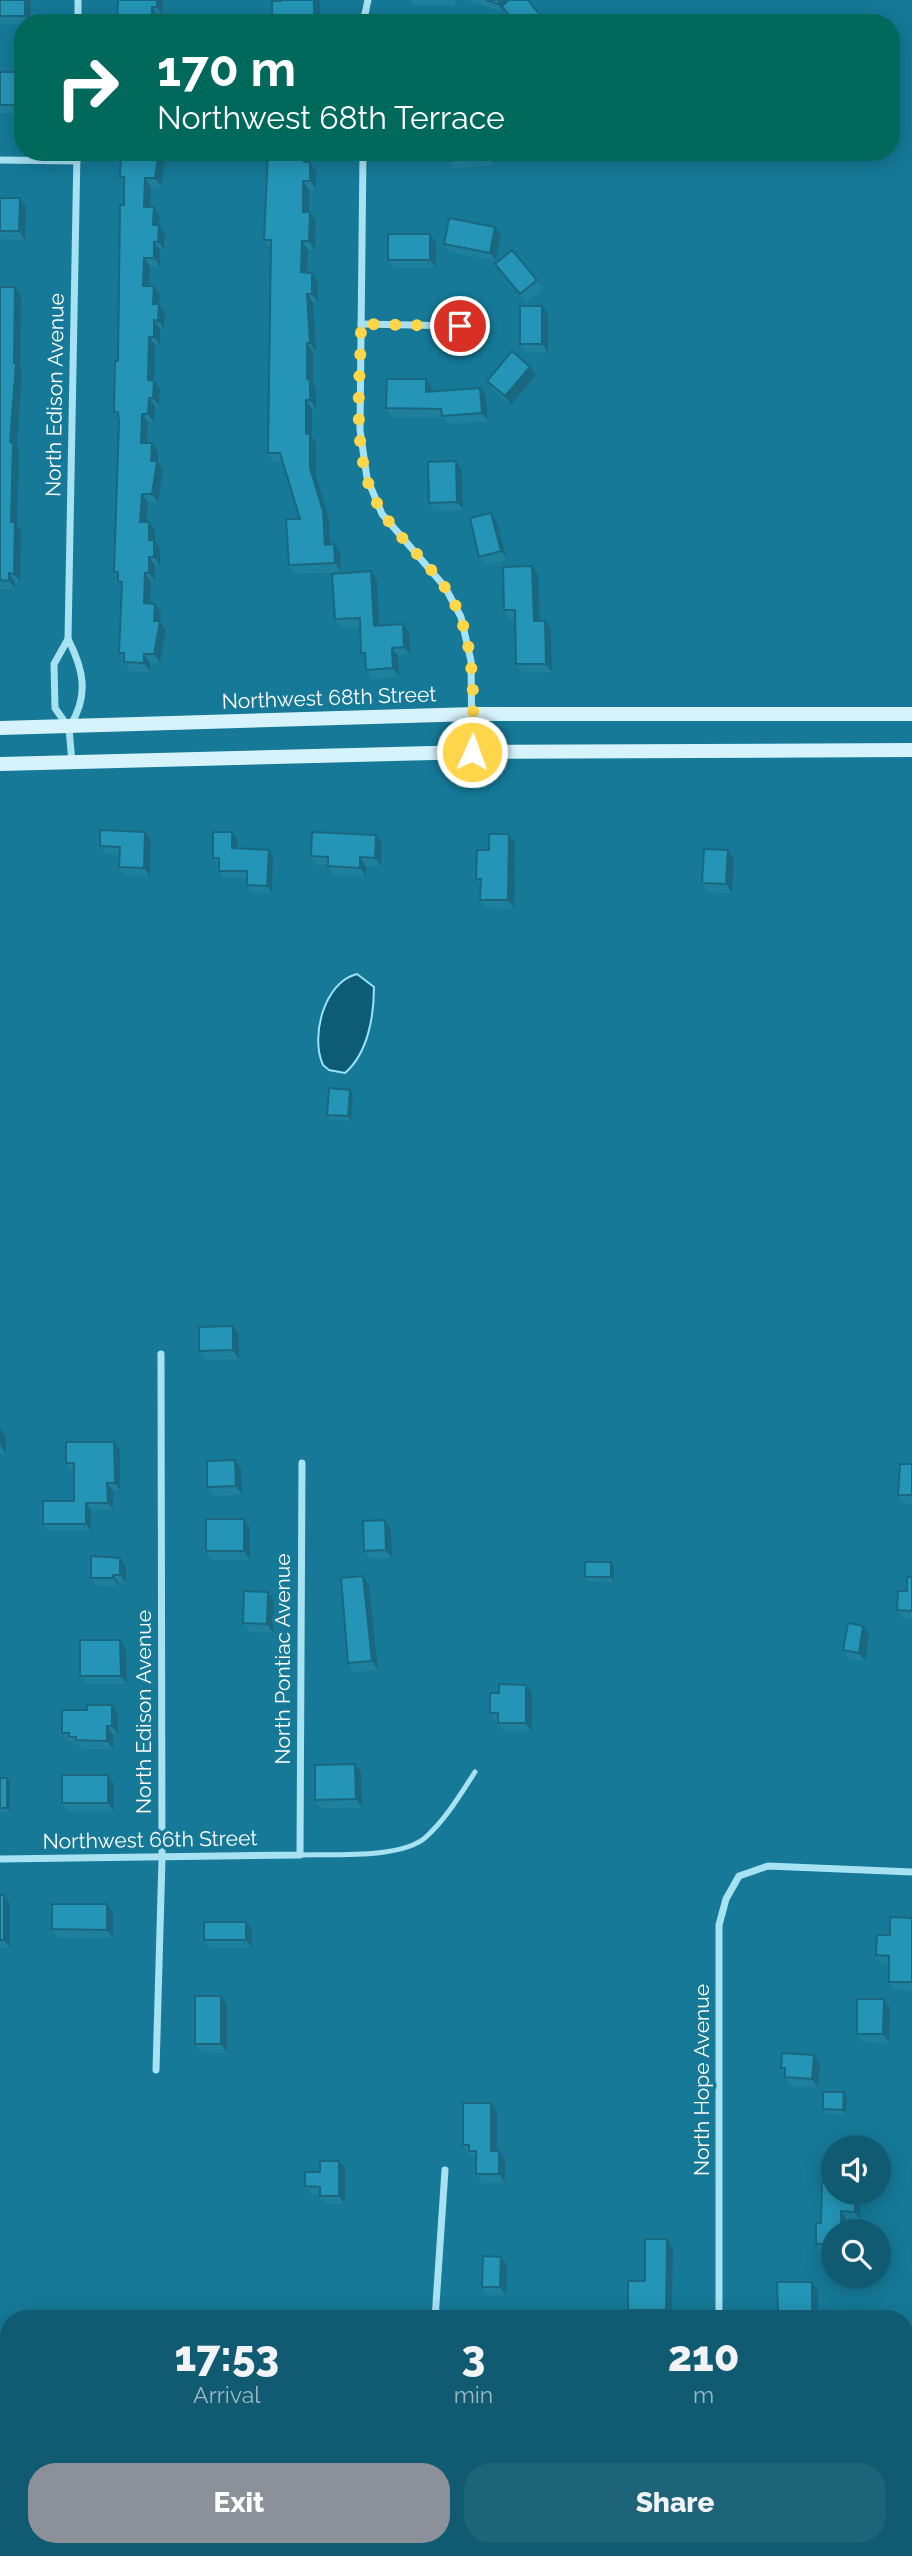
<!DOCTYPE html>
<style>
:root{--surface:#105b71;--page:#1e6479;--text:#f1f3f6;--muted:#9cb9c3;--accent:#8c9099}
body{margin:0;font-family:Raleway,sans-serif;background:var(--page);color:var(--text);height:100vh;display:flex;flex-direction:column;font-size:26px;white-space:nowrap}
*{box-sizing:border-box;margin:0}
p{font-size:23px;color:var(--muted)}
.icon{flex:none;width:38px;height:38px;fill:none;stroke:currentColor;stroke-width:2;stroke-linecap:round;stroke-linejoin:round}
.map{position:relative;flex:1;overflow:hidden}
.side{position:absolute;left:0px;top:2310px;width:914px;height:247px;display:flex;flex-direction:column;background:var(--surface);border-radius:28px 28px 0 0;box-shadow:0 4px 18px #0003}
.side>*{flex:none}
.hud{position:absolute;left:14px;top:14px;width:886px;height:147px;border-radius:28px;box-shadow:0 4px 18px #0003;background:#00695c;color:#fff;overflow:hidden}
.fabs{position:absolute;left:821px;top:2135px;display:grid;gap:14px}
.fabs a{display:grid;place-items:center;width:70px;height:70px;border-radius:50%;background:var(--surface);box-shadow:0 4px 18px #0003;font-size:35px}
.pin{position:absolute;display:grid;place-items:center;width:60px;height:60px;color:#fff;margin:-30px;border:4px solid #fff;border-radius:50%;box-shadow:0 2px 7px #0007}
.me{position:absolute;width:77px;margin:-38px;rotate:2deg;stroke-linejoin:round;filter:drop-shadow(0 0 5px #0008)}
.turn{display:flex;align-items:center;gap:24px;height:147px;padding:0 28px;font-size:32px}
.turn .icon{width:91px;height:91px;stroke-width:2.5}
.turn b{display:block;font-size:49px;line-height:60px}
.eta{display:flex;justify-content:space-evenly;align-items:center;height:119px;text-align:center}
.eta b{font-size:42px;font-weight:800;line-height:49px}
.button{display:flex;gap:14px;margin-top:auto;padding:14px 28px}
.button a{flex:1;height:80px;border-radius:28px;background:var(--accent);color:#fff;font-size:28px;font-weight:800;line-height:80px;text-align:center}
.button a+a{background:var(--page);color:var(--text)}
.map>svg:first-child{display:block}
.water{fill:#0d5b74;stroke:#9ae2f5;stroke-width:2}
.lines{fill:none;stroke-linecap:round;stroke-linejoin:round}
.lane{stroke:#a7e2f2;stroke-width:5}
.street{stroke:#a7e2f2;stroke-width:7}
.secondary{stroke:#d6f3fc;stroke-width:14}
.wall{fill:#1f809d}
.shaded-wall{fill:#19687f}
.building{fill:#2495b6;stroke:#19687f;stroke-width:2}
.route{stroke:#ffd54a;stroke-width:12;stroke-dasharray:0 21.6}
.labels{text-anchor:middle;stroke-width:7;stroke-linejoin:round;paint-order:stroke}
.street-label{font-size:21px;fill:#fff;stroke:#157997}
</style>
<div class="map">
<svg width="912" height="2556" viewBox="0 0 912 2556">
<rect width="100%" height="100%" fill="#157997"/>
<path class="water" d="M357,974L374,987C374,1016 368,1053 345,1073L329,1070L323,1065C310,1037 324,982 357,974Z"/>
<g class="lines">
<path class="lane" d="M300,1855C332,1854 402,1859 426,1837C446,1819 460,1795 475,1772"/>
<g class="street">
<polyline points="78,23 78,0"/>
<polyline points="363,23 368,0"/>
<polyline points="363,152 360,430 367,478 382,514 445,587 461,617 471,661 472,752"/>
<polyline points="0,160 77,161"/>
<polyline points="361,324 460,326"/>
<polyline points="68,639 54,664 55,708 69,728 72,763"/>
<path d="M70,726C89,696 84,670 68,639L77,152"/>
<polyline points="0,1859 300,1855 302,1463"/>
<polyline points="156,2070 162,1859 161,1354"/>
<polyline points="435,2319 445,2170"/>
<polyline points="719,2319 719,1925 726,1899 739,1876 768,1866 912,1872"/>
<polyline points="905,2415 912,2416"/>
<polyline points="856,2548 856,2556"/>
<polyline points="159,2556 159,2548"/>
<polyline points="428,2556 429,2548"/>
</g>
<g class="secondary">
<polyline points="0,728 474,714 912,714"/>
<polyline points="0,764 472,752 912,750"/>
</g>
</g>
<g class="wall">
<polygon points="0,0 31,0 31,23 23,23 23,25 0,24"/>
<polygon points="118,0 163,0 163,16 158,16"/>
<polygon points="410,0 455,0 455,5 414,5"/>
<polygon points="465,0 508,0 504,12"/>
<rect x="0" y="72" width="23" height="41"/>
<polygon points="121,152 165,152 166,154 161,187 151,187 150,207 160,216 159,226 165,233 164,250 160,250 160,267 150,266 149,286 160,295 159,304 165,312 164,329 160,329 160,345 155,345 154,381 160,389 159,406 155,406 154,423 148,422 148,443 152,443 158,452 158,462 163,470 158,503 148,502 147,522 155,531 155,541 160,549 160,566 155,565 155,582 151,582 150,603 155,604 161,612 160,622 166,630 160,663 150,663 150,672 130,671 124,662 124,659 119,653 122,586 118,581 118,578 114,572 119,420 114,412 118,361 124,183 120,177"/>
<polygon points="392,152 493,152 495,165 454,169 448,161 447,158 395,158"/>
<polygon points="310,162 316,171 316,190 309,190 309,212 316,221 315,250 308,250 307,273 312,273 318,281 318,303 313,302 316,352 313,352 313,384 316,388 316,409 312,409 312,437 316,442 316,476 329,519 331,545 340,553 341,572 295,574 289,565 300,519 282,462 274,462 268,453 271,249 264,240"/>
<polygon points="0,198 26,207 25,240 0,239"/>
<polygon points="501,236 496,261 450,252 444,244"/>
<polygon points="436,243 436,268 394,268 388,260"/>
<polygon points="495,264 537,280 543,289 526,303"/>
<polygon points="0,287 15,287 21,296 20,367 22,371 17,448 19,451 17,525 21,531 20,582 15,582 15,589 0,589"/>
<polygon points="548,314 548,352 526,353 520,344"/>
<polygon points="530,367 536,375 511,405 493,390 487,381"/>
<polygon points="426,379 432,388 432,392 486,396 488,421 448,424 443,418 392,417 386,408"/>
<polygon points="456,461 462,470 463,510 435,511 429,503"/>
<polygon points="491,513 497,522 507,560 485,565 479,557"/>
<polygon points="532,566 538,575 539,621 551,629 552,672 522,673 516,664 515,619 510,619 504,610"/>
<polygon points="371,571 377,580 380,625 409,633 410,655 398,656 399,677 372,679 366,670 365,658 361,653 360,627 341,628 335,619"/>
<polygon points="232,832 237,839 237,849 273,857 272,893 251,892 247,885 247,878 223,878 219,871 219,865 213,858"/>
<polygon points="509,834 515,843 514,909 486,908 480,900 481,885 476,879 489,850"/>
<polygon points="376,835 382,843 381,866 366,866 366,876 334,875 328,865 317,865 311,856"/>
<polygon points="151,840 150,876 125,875 119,867 120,855 106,854 100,846"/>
<polygon points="734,859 732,893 708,892 702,883"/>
<polygon points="353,1094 351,1121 330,1119 327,1115"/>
<polygon points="233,1326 239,1335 239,1359 205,1360 199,1351"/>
<polygon points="0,1428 6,1437 6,1454 0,1454"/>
<polygon points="114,1442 120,1450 120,1490 113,1490 113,1510 91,1510 91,1531 48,1531 43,1524 74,1501 74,1470 71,1470 66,1463"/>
<polygon points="235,1460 241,1469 242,1495 213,1496 207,1487"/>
<polygon points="912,1464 912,1504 904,1503 898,1495"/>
<polygon points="250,1528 250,1560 212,1560 206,1551"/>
<polygon points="391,1528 392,1558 370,1559 364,1551"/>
<polygon points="614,1566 614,1582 588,1581 585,1577"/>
<polygon points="126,1567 126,1583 119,1583 119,1586 97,1586 91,1578"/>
<polygon points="912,1577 912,1619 903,1619 897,1610 907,1591"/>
<polygon points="369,1585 378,1670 354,1672 348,1663"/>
<polygon points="274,1601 273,1633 249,1632 243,1623"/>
<polygon points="863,1626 869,1634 865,1661 849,1659 843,1650"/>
<polygon points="126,1649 127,1684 86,1684 80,1676"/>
<polygon points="532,1693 532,1732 504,1731 498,1722 496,1722 490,1713"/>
<polygon points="112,1705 118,1713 118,1735 113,1735 113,1749 82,1749 80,1745 75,1745 72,1741 68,1741 62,1733 87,1710"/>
<polygon points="355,1764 361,1772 362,1808 321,1808 315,1800"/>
<polygon points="0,1778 7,1778 10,1782 10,1812 0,1812"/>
<polygon points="114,1784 114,1812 68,1811 62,1803"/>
<polygon points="0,1895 4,1895 10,1904 10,1948 0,1948"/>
<polygon points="113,1913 113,1938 58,1938 52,1929"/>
<polygon points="912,1918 912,1991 895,1990 889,1982 889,1964 882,1964 876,1955 890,1935"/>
<polygon points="246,1922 252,1930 252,1948 210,1948 204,1940"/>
<polygon points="221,1996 227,2005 227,2053 201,2052 195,2044"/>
<polygon points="890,2008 889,2043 863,2042 857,2034"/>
<polygon points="820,2064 818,2088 791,2086 785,2077 785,2074 781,2068"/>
<polygon points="844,2092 847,2096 846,2114 826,2114 823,2109"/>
<polygon points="491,2103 497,2112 497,2151 499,2151 505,2159 505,2183 482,2183 476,2174 476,2160 470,2154 469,2154 463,2145"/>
<polygon points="345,2168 345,2204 325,2204 320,2194 311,2194 305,2186 320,2172"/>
<polygon points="860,2193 860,2219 846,2218 846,2231 833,2231 833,2251 821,2251 816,2244 821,2223"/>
<polygon points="667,2239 673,2248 672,2318 634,2318 628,2310"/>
<polygon points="507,2265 506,2296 488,2295 482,2287"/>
<polygon points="812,2282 818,2291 818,2319 783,2319 778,2311"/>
<polygon points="905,2469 907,2473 912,2476 912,2496 910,2496 892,2548"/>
<polygon points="803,2548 829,2556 804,2556"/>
</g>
<g class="shaded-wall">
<polygon points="25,0 31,0 31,23 29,23 25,16"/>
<polygon points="157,0 163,0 163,16 157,7"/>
<rect x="314" y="0" width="6" height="23"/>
<polygon points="500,0 508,0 504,12 498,4"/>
<polygon points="152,7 158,16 158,23 152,23"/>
<polygon points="159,152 165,152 166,154 161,187 155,178"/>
<polygon points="304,152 310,152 310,171 304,162"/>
<polygon points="488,152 493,152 495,165 489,157"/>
<polygon points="310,162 316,171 316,190 310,181"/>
<polygon points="145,178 151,187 150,216 144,207"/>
<polygon points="303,181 309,190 309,221 303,212"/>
<polygon points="20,198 26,207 25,240 19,231"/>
<polygon points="154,207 160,216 159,226 165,233 164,250 158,242 153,225"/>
<polygon points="310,212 316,221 315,250 309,241"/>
<polygon points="495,227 501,236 496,261 490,253"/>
<polygon points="430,234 436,243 436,268 430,260"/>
<polygon points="302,241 308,250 307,281 301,272"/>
<polygon points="154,242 160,250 160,267 154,258"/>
<polygon points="144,258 150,266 149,294 143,286"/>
<polygon points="312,273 318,281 318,303 312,294"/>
<polygon points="154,286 160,295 159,304 165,312 164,329 158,321 153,304"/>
<polygon points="15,287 21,296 20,367 22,371 17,448 19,451 17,525 21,531 20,582 14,574 11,522 10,442 14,363"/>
<polygon points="307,294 313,302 316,352 310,343"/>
<polygon points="542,306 548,314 548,352 542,344"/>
<polygon points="154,320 160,329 160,345 154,337"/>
<polygon points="149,337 155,345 154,381 160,389 159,406 153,398 148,380"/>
<polygon points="307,343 313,352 313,384 316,388 316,409 310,400 307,379"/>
<polygon points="530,367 536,375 511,405 505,396"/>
<polygon points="426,379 432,388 432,401 426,392"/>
<polygon points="480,388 486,396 488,421 482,413"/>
<polygon points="149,398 155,406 154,423 148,414"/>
<polygon points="306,400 312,409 312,437 316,442 316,476 329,519 331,553 325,545 310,468 306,434"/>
<polygon points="142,414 148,422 147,452 141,443"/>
<polygon points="152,443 158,452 158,462 163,470 158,503 152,494"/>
<polygon points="456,461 462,470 463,510 457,502"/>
<polygon points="142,494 148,502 146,531 140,522"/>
<polygon points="491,513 497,522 507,560 501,551"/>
<polygon points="149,522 155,531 155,541 160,549 160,566 154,557 149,540"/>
<polygon points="334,544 340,553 341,572 335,563"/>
<polygon points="149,557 155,565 155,582 149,573"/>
<polygon points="532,566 538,575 540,630 534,621"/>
<polygon points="371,571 377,580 380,634 374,626"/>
<polygon points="9,573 15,582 15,589 9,581"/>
<polygon points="145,573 151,582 150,612 144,603"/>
<polygon points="155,604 161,612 160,622 166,630 160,663 154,654"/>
<polygon points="545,621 551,629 552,672 546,664"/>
<polygon points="403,624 409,633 410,655 404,647"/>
<polygon points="392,648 398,656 399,677 393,668"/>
<polygon points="144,654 150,663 150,672 144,663"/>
<polygon points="145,832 151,840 150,876 144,868"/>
<polygon points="232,832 237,839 237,855 232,848"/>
<polygon points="509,834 515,843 514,909 508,900"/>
<polygon points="376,835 382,843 381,866 375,858"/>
<polygon points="269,850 273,857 272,893 267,886"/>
<polygon points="728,850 734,859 732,893 726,884"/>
<polygon points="360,857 366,866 366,876 360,868"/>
<polygon points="350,1090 353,1094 351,1121 348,1116"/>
<polygon points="233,1326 239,1335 239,1359 233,1350"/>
<polygon points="0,1428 6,1437 6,1454 0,1445"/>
<polygon points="114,1442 120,1450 120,1490 115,1483"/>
<polygon points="235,1460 241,1469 242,1495 236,1486"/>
<polygon points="107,1483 113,1490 113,1510 108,1503"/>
<polygon points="86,1503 91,1510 91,1531 86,1524"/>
<polygon points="244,1519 250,1528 250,1560 244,1551"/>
<polygon points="385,1520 391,1528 392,1558 386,1550"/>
<polygon points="120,1558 126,1567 126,1583 120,1575"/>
<polygon points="611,1562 614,1566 614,1582 611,1577"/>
<polygon points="113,1575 119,1583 119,1586 113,1578"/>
<polygon points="363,1576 369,1585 378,1670 372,1661"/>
<polygon points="268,1592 274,1601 273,1633 267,1624"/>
<polygon points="863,1626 869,1634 865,1661 859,1653"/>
<polygon points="120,1640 126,1649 127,1684 121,1676"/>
<polygon points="526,1685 532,1693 532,1732 526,1723"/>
<polygon points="112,1705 118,1713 118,1735 112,1726"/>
<polygon points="107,1726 113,1735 113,1749 107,1741"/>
<polygon points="355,1764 361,1772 362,1808 356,1799"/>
<polygon points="108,1775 114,1784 114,1812 108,1803"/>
<polygon points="7,1778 10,1782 10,1812 7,1808"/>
<polygon points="4,1895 10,1904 10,1948 4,1940"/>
<polygon points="107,1904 113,1913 113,1938 107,1930"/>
<polygon points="246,1922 252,1930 252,1948 246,1940"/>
<polygon points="221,1996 227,2005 227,2053 221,2044"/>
<polygon points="884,1999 890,2008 889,2043 883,2034"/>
<polygon points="814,2055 820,2064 818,2088 812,2079"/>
<polygon points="844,2092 847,2096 846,2114 843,2110"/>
<polygon points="491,2103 497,2112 497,2159 491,2151"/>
<polygon points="499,2151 505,2159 505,2183 499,2174"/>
<polygon points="339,2161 345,2168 345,2204 339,2196"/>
<polygon points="855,2193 860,2193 860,2219 855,2212"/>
<polygon points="841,2211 846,2218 846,2231 841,2231"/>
<polygon points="667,2239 673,2248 672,2318 666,2310"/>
<polygon points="501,2257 507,2265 506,2296 500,2287"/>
<polygon points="812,2282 818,2291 818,2319 812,2311"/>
<polygon points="910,2473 912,2476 912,2492 910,2489"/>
<polygon points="905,2489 910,2496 911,2542 905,2534"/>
<rect x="66" y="2548" width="6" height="8"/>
<polygon points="291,2548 294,2551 294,2556 291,2556"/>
<polygon points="826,2548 829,2548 829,2556 826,2555"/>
</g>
<g class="building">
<rect x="0" y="0" width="25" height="16"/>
<polygon points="118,0 157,0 157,7 152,7 152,23 117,22"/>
<polygon points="281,0 314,0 314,23 272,23 272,1 281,1"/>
<polygon points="486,0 500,0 498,4"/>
<polygon points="509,0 528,0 546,23 515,23 502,6"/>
<rect x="0" y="72" width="23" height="33"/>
<polygon points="121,152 159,152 155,178 145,178 144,207 154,207 153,225 159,225 158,242 154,242 154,258 144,258 143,286 154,286 153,304 159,304 158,321 154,320 154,337 149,337 148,380 154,381 153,398 149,398 148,414 142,414 141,443 152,443 151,461 157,461 152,494 142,494 140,522 149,522 149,540 154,540 154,557 149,557 149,573 145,573 144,603 155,604 154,621 160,621 154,654 144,654 144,663 124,662 124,653 119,653 122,582 118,581 118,572 114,572 119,422 118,412 114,412 115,361 118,361 120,205 124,205 124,177 120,177"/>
<polygon points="268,152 304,152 304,162 310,162 310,181 303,181 303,212 310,212 309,241 302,241 301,272 312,273 312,294 307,294 310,343 307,343 307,379 310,380 310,400 306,400 306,434 310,434 310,468 323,511 325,545 334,544 335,563 289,565 286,519 300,519 280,453 268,453 271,240 264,240"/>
<polygon points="447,152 488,152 489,157 448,161"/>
<polygon points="0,198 20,198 19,231 0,231"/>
<polygon points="449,218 495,227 490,253 444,244"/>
<rect x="388" y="234" width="42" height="26"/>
<polygon points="512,250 537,280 520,294 495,264"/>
<polygon points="0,287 15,287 14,363 16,363 10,442 13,443 11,522 15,522 14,574 9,573 9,581 0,580"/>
<rect x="520" y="306" width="22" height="38"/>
<polygon points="512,351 530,367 505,396 487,381"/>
<polygon points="387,379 426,379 426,392 480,388 482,413 442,416 441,409 386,408"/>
<polygon points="456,461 457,502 429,503 428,462"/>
<polygon points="491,513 501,551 479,557 470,518"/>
<polygon points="532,566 534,621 545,621 546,664 516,664 515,610 504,610 503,567"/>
<polygon points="371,571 374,626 403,624 404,647 392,648 393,668 366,670 365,653 361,653 360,618 335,619 332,574"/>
<polygon points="100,830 145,832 144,868 119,867 120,847 100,846"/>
<polygon points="213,832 232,832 232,848 269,850 267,886 247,885 247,871 219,871 219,858 213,858"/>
<polygon points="312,832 376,835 375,858 360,857 360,868 328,866 328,857 311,856"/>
<polygon points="489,834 509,834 508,900 480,900 481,879 476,879 477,850 489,850"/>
<polygon points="704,849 728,850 726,884 702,883"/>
<polygon points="329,1088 350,1090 348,1116 327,1115"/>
<polygon points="233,1326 233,1350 199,1351 199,1327"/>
<polygon points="66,1442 114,1442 115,1483 107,1483 108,1503 86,1503 86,1524 43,1524 43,1501 74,1501 74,1463 66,1463"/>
<polygon points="235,1460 236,1486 207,1487 207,1461"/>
<polygon points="900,1464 912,1464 912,1495 898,1495"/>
<rect x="206" y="1519" width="38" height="32"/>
<polygon points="385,1520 386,1550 364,1551 363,1521"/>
<polygon points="91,1556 120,1558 120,1575 113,1575 113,1578 91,1578"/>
<rect x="585" y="1562" width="26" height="15"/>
<polygon points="363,1576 372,1661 348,1663 341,1578"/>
<polygon points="907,1577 912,1577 912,1611 897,1610 898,1591 907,1591"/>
<polygon points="244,1591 268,1592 267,1624 243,1623"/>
<polygon points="848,1623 863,1626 859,1653 843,1650"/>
<polygon points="80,1640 120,1640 121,1676 80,1676"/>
<polygon points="499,1684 526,1685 526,1723 498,1723 498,1713 490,1713 490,1693 499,1693"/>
<polygon points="87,1705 112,1705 112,1726 107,1726 107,1741 76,1740 76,1737 69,1737 69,1733 62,1733 62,1710 87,1710"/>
<polygon points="355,1764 356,1799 315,1800 315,1765"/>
<rect x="62" y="1775" width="46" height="28"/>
<rect x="0" y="1778" width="7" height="30"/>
<rect x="0" y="1895" width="4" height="45"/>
<polygon points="52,1904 107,1904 107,1930 52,1929"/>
<polygon points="890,1917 912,1918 912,1982 889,1982 889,1956 876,1955 877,1935 890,1935"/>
<rect x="204" y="1922" width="42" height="18"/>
<rect x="195" y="1996" width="26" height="48"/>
<polygon points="857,1999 884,1999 883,2034 857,2034"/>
<polygon points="782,2053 814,2055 812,2079 785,2077 785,2068 781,2068"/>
<polygon points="823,2092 844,2092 843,2110 823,2109"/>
<polygon points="463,2103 491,2103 491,2151 499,2151 499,2174 476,2174 476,2151 469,2151 469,2145 463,2145"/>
<polygon points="320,2161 339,2161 339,2196 320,2196 320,2187 305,2186 305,2172 320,2172"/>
<polygon points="822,2183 833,2183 833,2193 855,2193 855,2212 841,2211 841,2231 833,2231 833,2244 816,2244 816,2223 821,2223"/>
<polygon points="645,2239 667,2239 666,2310 628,2310 628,2281 645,2281"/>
<polygon points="483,2256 501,2257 500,2287 482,2287"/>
<polygon points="777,2282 812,2282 812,2311 778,2311"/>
<rect x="905" y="2473" width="5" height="16"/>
<polygon points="905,2498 905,2534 912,2534 912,2556 892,2556 892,2548 905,2548"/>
<rect x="39" y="2548" width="27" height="8"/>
<polygon points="257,2548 291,2548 291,2556 256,2556"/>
<rect x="803" y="2548" width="23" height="7"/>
</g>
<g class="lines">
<path class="route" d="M460,326L361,324C361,374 353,431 367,479C380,524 418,550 444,586C477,632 474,698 472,752"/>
</g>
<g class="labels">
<g class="street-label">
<text transform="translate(55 395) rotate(-89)" y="7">North Edison Avenue</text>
<text transform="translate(329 698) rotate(-2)" y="7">Northwest 68th Street</text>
<text transform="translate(283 1659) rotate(-90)" y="7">North Pontiac Avenue</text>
<text transform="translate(144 1712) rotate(-90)" y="7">North Edison Avenue</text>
<text transform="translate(150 1840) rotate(-1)" y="7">Northwest 66th Street</text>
<text transform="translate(702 2080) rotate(-90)" y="7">North Hope Avenue</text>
</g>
</g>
</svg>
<div class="fabs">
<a><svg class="icon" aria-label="sound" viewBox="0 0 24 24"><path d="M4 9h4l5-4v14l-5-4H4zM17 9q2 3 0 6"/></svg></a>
<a><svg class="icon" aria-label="search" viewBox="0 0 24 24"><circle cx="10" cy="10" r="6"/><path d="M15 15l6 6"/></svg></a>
</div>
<div class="pin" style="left:460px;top:326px;background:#d93025"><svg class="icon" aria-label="arrive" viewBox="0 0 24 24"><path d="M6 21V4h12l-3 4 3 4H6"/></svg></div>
<svg class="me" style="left:472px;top:752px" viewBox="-20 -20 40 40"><circle r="17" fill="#ffd54a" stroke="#fff" stroke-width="3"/><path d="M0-11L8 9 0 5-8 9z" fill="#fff"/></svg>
<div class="hud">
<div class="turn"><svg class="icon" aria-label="right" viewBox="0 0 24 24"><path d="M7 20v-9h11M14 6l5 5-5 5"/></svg><div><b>170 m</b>Northwest 68th Terrace</div></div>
</div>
<section class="side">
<div class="eta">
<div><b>17:53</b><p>Arrival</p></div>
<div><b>3</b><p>min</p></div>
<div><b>210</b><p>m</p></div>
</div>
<div class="button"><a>Exit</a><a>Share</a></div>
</section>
</div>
